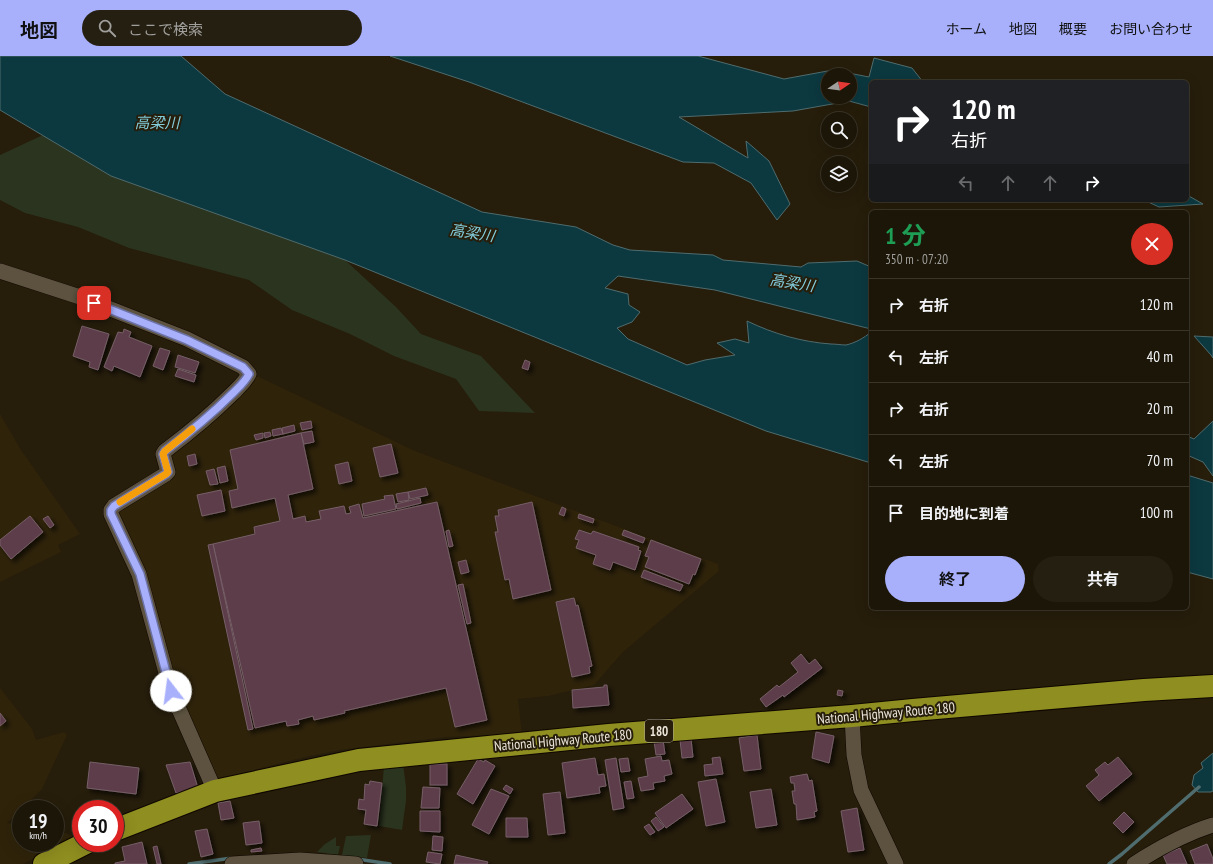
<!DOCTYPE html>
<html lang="ja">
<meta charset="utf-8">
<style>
:root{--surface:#1c1608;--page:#251f12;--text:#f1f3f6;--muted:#a09f9c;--line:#3a3529;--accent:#a8b0fc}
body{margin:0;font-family:"PT Sans Narrow","Noto Sans JP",sans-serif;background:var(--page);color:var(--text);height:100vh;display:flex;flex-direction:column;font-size:15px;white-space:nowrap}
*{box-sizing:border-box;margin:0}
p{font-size:13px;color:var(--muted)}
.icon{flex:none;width:22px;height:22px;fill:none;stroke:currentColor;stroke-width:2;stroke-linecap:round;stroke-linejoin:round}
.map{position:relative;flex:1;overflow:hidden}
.sheet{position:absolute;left:869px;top:154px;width:320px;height:400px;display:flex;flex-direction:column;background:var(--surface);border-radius:6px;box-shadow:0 4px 16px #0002,0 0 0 1px var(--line)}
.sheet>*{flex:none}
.banner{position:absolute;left:869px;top:24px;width:320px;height:122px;border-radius:6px;box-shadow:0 4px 16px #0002,0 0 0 1px var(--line);background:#202124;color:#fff;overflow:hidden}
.needle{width:26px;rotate:77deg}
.controls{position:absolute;left:821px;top:12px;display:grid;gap:8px}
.controls a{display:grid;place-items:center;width:36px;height:36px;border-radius:50%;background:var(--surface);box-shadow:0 4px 16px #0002,0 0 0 1px var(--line);font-size:20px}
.speed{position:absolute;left:12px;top:744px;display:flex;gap:8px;font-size:20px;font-weight:700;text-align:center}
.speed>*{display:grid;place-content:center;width:52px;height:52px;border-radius:50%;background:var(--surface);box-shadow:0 4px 16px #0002,0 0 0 1px var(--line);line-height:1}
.speed small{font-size:10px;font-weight:400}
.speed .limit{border:6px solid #d22;background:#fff;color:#111}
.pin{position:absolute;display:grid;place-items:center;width:34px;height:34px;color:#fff;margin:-17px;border-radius:8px;box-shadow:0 2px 6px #0006}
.me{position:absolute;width:44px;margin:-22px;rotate:345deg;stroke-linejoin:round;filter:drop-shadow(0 0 3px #0008)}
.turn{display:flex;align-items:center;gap:14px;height:84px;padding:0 16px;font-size:18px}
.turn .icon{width:52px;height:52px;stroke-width:2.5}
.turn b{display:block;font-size:28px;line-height:34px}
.lanes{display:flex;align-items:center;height:38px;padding:0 16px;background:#0003;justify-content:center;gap:20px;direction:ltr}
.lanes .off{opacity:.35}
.round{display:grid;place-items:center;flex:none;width:42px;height:42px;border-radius:21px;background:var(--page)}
.summary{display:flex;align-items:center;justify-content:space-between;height:68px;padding:0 16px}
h1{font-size:24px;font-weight:700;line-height:30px;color:#1e9e55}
.cta{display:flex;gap:8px;margin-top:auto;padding:8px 16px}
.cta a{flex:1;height:46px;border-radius:24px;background:var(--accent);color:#111;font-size:16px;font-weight:700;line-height:46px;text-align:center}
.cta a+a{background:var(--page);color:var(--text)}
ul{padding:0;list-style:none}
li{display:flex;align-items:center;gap:12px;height:52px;padding:0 16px;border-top:1px solid var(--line)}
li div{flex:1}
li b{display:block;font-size:15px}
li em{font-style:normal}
header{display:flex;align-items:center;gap:24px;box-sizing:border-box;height:56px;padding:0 20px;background:var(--accent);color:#111}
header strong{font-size:19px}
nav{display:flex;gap:22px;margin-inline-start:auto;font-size:14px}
.search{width:280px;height:36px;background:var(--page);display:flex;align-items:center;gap:10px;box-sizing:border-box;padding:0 14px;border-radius:22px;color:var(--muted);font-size:15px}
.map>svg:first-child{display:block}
.built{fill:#2f230a}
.green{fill:#2b341f}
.water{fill:#0c383f;stroke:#4f6c6e;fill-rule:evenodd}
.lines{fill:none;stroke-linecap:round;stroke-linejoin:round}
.stream{stroke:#4f6c6e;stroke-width:3.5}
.building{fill:#5b3c48;stroke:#765f68;filter:url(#shadow)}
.minor-casing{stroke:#0f0700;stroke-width:16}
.highway-casing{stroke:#0f0700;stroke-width:24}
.minor{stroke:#5c523f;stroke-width:15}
.highway{stroke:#8f8e20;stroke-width:22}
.route-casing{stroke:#6d72a4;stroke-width:10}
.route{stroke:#a8b0fc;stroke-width:7}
.slow{stroke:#f59e0b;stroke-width:7}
.labels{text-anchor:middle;stroke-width:4;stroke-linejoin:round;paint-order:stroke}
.shield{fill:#261d0b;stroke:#b0a99c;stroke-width:1}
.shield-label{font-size:13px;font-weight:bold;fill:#ebe5da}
.street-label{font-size:14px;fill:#ebe5da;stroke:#261d0b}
.water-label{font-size:15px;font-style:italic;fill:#83cedd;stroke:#261d0b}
</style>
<header>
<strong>地図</strong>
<div class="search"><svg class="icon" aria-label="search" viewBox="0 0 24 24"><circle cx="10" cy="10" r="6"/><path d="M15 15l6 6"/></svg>ここで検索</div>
<nav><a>ホーム</a><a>地図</a><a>概要</a><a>お問い合わせ</a></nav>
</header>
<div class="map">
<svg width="1213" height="808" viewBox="0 0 1213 808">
<defs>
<filter id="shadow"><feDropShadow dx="3.5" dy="3.5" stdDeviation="2" flood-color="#0009"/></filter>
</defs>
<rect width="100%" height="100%" fill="#261d0b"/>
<g class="built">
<polygon points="257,320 415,395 718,508 719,515 623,596 594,629 548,640 518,643 522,678 446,681 340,694 305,701 218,723 197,683 195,684 116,461 118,452 170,420 168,402 177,392"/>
<polygon points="0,358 21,394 80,478 58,489 61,496 0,526"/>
<polygon points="0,632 32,673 36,684 64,676 67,679 42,733 7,767 21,769 21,787 55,787 55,775 66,777 75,781 23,808 0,808"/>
</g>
<g class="green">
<polygon points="43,79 111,120 345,204 396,251 421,278 481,300 535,357 479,355 456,323 394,300 350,278 292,254 249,224 129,192 78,171 25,157 0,144 0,99"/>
<polygon points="403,707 406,731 406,745 402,774 379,770 384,710"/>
<polygon points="371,779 367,802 342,799 346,780"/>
<polygon points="336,781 336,790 340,790 338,799 317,796 325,788"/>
</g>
<g class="water">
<path d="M0,0H181L225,38L482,156L576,171L613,189L630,194L713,199L723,204L801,211L808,207L857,205L871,211V273L715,234L618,220L605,232L628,238L629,249L640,256L632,266L617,272L628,283L687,309L705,304L735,299L717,287L735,283L749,287L747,265C774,278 802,286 831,288C836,288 842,289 846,289C855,287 864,282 871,276V407L766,375L345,204L111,120L0,54Z"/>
<path d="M390,0H698L784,23L833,14L869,21L874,2L912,12L923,26H871V51L849,45L793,55L679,61L748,102L746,85L769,105L790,148L777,164L751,127L714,107L683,106L469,26ZM828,19H850V41H828Z"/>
<polygon points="1187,139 1203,148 1159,151 1144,144 1187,144"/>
<polygon points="1194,280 1213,281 1213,302 1211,299"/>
<polygon points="1213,365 1213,420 1203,406 1187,399 1187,380 1194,383"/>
<polygon points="1187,419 1213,427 1213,523 1187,516"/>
<polygon points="1213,697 1213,735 1211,736 1198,736 1192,729 1194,719 1203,712 1201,707"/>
</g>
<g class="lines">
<g class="stream">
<polyline points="357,803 390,808"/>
<polyline points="189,808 232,802"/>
<polyline points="1109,808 1122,798 1199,731"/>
</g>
</g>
<g class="building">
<polygon points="82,270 109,278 98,314 89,311 90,306 73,300"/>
<polygon points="124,273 131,276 129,281 152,290 140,321 114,310 112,315 104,311 118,276 123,277"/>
<polygon points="160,292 170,295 163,314 153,310"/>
<polygon points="178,299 199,306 195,317 175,311"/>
<polygon points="525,304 530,306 528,314 522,312"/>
<polygon points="178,313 196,319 194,326 175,320"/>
<polygon points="311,365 312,372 302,374 300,367"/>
<polygon points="294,369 295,375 283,378 282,372"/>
<polygon points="281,372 283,378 273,380 272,374"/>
<polygon points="312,375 314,386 304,388 301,377"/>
<polygon points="270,376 271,380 265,382 264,377"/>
<polygon points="263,377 263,382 256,384 254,379"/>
<polygon points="301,377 313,433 288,439 293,463 305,460 306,466 321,463 319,455 344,450 346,458 351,457 349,451 359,448 363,462 437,446 487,664 455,671 446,632 344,655 345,657 314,664 313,660 298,664 299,668 287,670 286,665 255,672 213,488 255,478 254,471 280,465 275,442 232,452 229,435 238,433 230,394"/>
<polygon points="391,388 398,417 380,421 373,392"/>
<polygon points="195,398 197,408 189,410 187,400"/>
<polygon points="348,406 352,425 339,428 335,409"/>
<polygon points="225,410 228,425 220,427 217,412"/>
<polygon points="214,413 218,428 210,429 206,415"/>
<polygon points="426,432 428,439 410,443 408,436"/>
<polygon points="221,434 225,455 202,460 197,439"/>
<polygon points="408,436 409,444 398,446 396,438"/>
<polygon points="393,439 396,453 364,460 362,448 385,443 384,440"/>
<polygon points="420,442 421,447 397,453 396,448"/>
<polygon points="532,446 551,534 513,543 509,523 505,524 495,476 498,476 495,460 499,460 498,454"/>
<polygon points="562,451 566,453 564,460 559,458"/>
<polygon points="579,458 594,463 593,467 578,462"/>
<polygon points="30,460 43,476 11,503 0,489 0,484"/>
<polygon points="48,460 54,469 50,472 43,463"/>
<polygon points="449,474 453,490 449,491 446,475"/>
<polygon points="579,474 591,478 593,475 639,491 638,494 641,495 635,514 613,506 610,514 593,508 596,499 576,492 579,484 575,483"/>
<polygon points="624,474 645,482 643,487 622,479"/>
<polygon points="651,484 701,503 695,519 693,518 689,528 645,511 649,501 645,500"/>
<polygon points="213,488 253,673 248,674 208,489"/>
<polygon points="466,504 469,516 461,518 458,506"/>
<polygon points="644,514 683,529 680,535 641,521"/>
<polygon points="463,528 471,567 467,568 458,529"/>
<polygon points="574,542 576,550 578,549 592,610 589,611 590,617 572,621 556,546"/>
<polygon points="801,598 809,608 815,603 822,612 784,641 783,639 766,651 760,643 777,629 779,631 798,616 791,607"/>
<polygon points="604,629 607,629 609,649 573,652 572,634 604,631"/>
<polygon points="838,634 843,635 842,640 837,639"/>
<polygon points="0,657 6,665 0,670"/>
<polygon points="816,676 834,680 829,707 812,702"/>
<polygon points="757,679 761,713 744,715 739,682"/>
<polygon points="691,683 693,701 682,702 680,684"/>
<polygon points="663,684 665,698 656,699 654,685"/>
<polygon points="661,700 662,705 669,704 672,718 664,720 665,725 653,727 654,733 641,735 638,722 648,720 645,703"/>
<polygon points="720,701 723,718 705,720 704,709 713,708 712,702"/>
<polygon points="1118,701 1132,718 1099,745 1086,730 1099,719 1095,714 1105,706 1108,709"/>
<polygon points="595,702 598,719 604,718 606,730 599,731 600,737 567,742 562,707"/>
<polygon points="616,702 624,752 613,754 605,704"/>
<polygon points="628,702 630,715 621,716 619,703"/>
<polygon points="478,703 484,706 485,704 495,710 473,748 457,738"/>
<polygon points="90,706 139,712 136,738 87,732"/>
<polygon points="190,706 198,732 176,737 166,709"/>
<rect x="430" y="708" width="17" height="21"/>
<polygon points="807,718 809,725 812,724 817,755 814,756 815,761 797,764 796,748 794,748 792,735 795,735 794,727 791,727 790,721"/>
<polygon points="716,723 725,766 706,770 698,726"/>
<polygon points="370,725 382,727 377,770 364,768 366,754 358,753 359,743 364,744 365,728 369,729"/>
<polygon points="631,725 634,742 627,743 624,726"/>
<polygon points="506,729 513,733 510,738 503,733"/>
<polygon points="423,731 440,732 439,752 421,752"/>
<polygon points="491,733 509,740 489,778 472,769"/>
<polygon points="771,733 777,769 756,772 750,736"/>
<polygon points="560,736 565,777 548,779 543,738"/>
<polygon points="682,738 693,753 666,772 655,757"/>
<polygon points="230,745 234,762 221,764 218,747"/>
<polygon points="857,752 864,794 848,796 841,755"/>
<polygon points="420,755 440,755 440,776 420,775"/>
<polygon points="1124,756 1134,766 1123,777 1113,767"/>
<polygon points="656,761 664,771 658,775 651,765"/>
<polygon points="506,762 527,762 528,781 506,781"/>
<polygon points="259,765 262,787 246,789 243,767"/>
<polygon points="649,768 655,776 650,779 644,771"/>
<polygon points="207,773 213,798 201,801 195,775"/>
<polygon points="433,780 443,781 442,795 432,794"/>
<polygon points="142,786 147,808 115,808 115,807 125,805 122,791"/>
<polygon points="1207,788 1213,803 1213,808 1195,808 1190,795"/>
<polygon points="157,790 161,808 157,808 153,791"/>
<polygon points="261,792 262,795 251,796 251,794"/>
<polygon points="1180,792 1187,808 1167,808 1163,799"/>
<polygon points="428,796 442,798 440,808 426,806"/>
<polygon points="456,799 488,806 487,808 454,808"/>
</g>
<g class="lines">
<defs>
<g id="minor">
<path d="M0,215L80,241L187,283L243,311L249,318C245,326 239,331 233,337C212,358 189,377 165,395L163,398L168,416L166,418L114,450L111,454V458L139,518L171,635L215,735"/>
<polyline points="852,660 854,699 861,734 896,808"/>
<polyline points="232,808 300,804 356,808"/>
<path d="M1134,808C1159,792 1184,778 1213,769"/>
</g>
<g id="highway">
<polyline points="115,774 215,735 359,704 609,679 852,660 913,654 1144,634 1213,630"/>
<polyline points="44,808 86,787"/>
</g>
</defs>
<use href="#minor" class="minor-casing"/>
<use href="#highway" class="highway-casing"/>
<use href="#minor" class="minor"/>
<use href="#highway" class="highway"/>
</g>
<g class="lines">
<defs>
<path id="route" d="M94,247L187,284L243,311L249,318C245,326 239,331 233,337C212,358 189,377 165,395L163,398L168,416L166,418L114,450L111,454V458L140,518L171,635"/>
</defs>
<use href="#route" class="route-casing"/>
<use href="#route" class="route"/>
<polyline class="slow" points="120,446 166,418 168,416 163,398 165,395 192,373"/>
</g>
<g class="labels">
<rect class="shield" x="645" y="664" width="28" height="22" rx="3"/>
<g class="shield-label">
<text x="659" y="680">180</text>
</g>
<g class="street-label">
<text transform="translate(886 657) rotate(-5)" y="5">National Highway Route 180</text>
<text transform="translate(563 684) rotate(-5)" y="5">National Highway Route 180</text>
</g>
<g class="water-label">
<text x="157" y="72">高梁川</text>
<text transform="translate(472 177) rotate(9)" y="5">高梁川</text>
<text transform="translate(792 227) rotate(9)" y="5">高梁川</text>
</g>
</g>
</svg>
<div class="controls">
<a><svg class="needle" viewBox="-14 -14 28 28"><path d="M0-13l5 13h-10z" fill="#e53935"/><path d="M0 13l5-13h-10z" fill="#a09f9c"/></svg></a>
<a><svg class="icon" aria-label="search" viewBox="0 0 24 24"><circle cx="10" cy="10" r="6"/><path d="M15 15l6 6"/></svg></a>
<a><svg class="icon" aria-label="layers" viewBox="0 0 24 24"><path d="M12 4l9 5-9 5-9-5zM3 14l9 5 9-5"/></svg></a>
</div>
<div class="speed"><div>19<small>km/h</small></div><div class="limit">30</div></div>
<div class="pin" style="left:94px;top:247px;background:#d93025"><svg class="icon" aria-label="arrive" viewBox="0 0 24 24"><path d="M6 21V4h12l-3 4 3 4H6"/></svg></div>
<svg class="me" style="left:171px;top:635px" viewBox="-20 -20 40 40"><circle r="19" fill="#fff"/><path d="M0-13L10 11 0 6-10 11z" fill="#a8b0fc"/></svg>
<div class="banner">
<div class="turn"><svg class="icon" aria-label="right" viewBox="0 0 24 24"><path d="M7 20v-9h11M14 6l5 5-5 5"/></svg><div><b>120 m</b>右折</div></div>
<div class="lanes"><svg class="icon off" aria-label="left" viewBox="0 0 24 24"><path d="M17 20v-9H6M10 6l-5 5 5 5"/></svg><svg class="icon off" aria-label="ahead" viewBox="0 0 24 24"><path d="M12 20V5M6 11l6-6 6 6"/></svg><svg class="icon off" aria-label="ahead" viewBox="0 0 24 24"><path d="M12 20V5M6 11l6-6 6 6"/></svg><svg class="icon" aria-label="right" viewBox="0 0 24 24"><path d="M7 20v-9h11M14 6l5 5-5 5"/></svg></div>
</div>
<section class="sheet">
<div class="summary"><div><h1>1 分</h1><p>350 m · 07:20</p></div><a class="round" style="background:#d93025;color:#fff"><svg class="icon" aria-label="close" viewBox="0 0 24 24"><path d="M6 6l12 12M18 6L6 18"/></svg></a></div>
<ul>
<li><svg class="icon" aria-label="right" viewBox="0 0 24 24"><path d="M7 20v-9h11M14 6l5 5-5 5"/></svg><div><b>右折</b></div><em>120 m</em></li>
<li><svg class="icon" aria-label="left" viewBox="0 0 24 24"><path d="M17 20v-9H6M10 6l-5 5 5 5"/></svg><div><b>左折</b></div><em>40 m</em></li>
<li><svg class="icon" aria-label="right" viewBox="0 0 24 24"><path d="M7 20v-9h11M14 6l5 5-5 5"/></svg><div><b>右折</b></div><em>20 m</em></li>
<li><svg class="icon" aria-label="left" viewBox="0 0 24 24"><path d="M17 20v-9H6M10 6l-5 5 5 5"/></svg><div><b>左折</b></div><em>70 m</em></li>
<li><svg class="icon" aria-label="arrive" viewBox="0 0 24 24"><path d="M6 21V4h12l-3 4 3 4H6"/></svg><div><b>目的地に到着</b></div><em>100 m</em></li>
</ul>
<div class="cta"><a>終了</a><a>共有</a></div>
</section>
</div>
